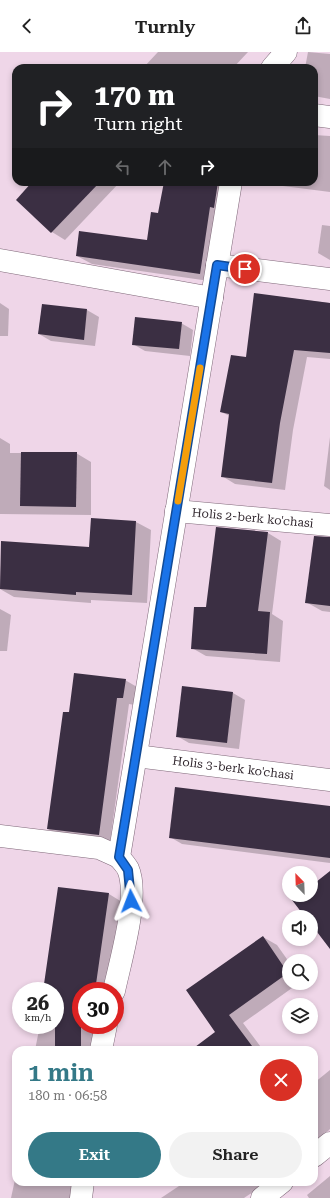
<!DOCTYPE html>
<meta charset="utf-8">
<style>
:root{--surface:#fff;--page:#f2f2f2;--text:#222;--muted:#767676;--accent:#347987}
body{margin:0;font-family:"Roboto Serif",serif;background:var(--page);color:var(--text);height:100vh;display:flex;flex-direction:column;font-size:15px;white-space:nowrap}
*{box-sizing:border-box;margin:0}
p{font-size:13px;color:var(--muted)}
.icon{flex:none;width:22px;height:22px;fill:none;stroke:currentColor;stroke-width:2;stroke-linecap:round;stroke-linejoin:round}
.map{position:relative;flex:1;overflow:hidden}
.drawer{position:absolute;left:12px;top:994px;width:306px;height:140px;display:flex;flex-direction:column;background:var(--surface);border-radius:12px;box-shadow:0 2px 6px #0003}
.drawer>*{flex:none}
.banner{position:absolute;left:12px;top:12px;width:306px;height:122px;border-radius:12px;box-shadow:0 2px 6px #0003;background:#202124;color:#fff;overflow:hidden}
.needle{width:26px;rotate:337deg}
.tools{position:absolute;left:282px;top:814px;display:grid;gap:8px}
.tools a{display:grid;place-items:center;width:36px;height:36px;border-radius:50%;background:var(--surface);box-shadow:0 2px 6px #0003;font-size:20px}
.speed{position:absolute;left:12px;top:930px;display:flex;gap:8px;font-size:20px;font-weight:700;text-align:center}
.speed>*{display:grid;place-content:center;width:52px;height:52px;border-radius:50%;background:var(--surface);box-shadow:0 2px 6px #0003;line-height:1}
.speed small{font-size:10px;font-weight:400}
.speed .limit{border:6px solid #d22;background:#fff;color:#111}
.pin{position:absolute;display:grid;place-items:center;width:34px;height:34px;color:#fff;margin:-17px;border:2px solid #fff;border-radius:50%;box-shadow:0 1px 4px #0007}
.me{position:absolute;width:44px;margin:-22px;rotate:357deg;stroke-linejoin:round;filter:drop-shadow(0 0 3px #0008)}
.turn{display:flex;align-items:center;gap:14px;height:84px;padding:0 16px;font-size:18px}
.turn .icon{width:52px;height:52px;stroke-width:2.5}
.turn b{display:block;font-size:28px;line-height:34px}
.lanes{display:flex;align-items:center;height:38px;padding:0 16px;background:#0003;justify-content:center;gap:20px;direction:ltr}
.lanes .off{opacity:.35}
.round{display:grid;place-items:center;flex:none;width:42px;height:42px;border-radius:21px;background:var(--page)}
.overview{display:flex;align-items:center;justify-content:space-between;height:68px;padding:0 16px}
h1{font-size:24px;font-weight:600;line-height:30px;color:var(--accent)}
.action{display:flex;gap:8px;margin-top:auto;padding:8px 16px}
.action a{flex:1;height:46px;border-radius:24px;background:var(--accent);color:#fff;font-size:16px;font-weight:600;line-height:46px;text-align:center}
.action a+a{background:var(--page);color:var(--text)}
header{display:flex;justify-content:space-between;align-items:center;height:52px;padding:0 16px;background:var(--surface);font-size:18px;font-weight:600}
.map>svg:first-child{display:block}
.shadow{fill:#0003}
.building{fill:#3b2f43}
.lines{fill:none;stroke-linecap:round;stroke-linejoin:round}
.minor-casing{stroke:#7f6879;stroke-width:23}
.minor{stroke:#fff;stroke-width:22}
.route-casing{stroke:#114b97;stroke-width:10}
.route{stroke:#1a73e8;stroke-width:7}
.slow{stroke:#f59e0b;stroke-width:7}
.labels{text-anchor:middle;stroke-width:4;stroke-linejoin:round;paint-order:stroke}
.street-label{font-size:12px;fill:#342a31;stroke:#efd6e8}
</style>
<header><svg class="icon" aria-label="back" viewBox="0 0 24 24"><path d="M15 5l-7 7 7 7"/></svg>Turnly<svg class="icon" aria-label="share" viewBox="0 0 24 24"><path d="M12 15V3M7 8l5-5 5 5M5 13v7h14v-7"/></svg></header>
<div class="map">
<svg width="330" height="1146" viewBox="0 0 330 1146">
<rect width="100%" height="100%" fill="#efd6e8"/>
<g class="shadow">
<polygon points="158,0 248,0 233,16 143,16"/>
<polygon points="308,0 330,2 330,47 314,44 314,16 305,16"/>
<polygon points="314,83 330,84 330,140 283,134 276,130 314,130"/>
<polygon points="34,130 120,130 65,188 52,180 17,148"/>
<polygon points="165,130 236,130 216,230 92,212 77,204 148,190 159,162"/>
<polygon points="322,173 330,174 330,208 318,201"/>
<polygon points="255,242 330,251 330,307 307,305 293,378 285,438 235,432 222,424 230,364 221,360 247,307"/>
<polygon points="0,251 9,257 8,284 0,284"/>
<polygon points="87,258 99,265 95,294 51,289 39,282"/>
<polygon points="181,271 193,278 190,304 145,299 133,292"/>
<polygon points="330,385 330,438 324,434"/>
<polygon points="0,386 10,392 10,401 76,401 91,410 91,463 0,462"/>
<polygon points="136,470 151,478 147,551 91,548 91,551 14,545 0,537 2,490 90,496"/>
<polygon points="268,481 281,489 272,562 283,569 280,610 206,604 192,596 207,557"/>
<polygon points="330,488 330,560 322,559 306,550"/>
<polygon points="0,557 11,563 7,599 0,599"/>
<polygon points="125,628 137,635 135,653 129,652 110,790 60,783 48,777 70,661"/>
<polygon points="183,635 233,641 245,648 239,697 189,691 177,684"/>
<polygon points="330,755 330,811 182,792 170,785"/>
<polygon points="59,836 109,842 122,850 109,939 81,939 81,973 105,973 101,998 35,998 40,973 55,973 55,939 45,939"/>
<polygon points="263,885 277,893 289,910 289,931 299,931 243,971 263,998 193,998 216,981"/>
<polygon points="330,1018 330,1077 325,1082 326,1083 314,1093 314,1031"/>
<polygon points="16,1123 16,1130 78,1130 76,1146 11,1146"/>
<polygon points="330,1124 330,1146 309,1146 307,1143"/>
<polygon points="185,1130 268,1130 244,1146 161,1146"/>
</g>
<g class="building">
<polygon points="32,130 100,130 51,181 16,148"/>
<polygon points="164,130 218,130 214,156 210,155 200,222 76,204 79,179 147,188 151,160 158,161"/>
<polygon points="254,241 330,251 330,301 294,298 280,371 272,431 221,425 229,362 220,360 231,303 246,305"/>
<polygon points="42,252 87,257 84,288 38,282"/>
<polygon points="135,265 182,270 179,297 132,293"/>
<polygon points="21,400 77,400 76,455 20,454"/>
<polygon points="91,466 136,469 132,543 76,540 76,543 0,537 1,489 89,495"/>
<polygon points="216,475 268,480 258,559 270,560 267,602 191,597 194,555 206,555"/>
<polygon points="314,484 330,485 330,554 305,551"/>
<polygon points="74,621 126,627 123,646 117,646 99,783 47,777 63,660 69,660"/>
<polygon points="182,634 233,640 227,691 176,685"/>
<polygon points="175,735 330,754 330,806 169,786"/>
<polygon points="330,819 330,897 311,872 311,865 305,865 292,848 299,843 311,843 311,834"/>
<polygon points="58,835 109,841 95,939 81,939 81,998 55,998 55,939 43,939"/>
<polygon points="263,884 288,921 229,963 255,998 191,998 215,980 186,938"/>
</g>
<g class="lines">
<defs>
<g id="minor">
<polyline points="272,16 286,0"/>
<polyline points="314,63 330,65"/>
<polyline points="0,208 212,246"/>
<polyline points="217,213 330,227"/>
<path id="s1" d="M176,459L330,473"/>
<path id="s2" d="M136,704L330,728"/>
<polyline points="0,784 99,796 119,805"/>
<path d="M114,939C120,910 140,844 128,817C126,813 122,809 119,805L231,130"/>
<polyline points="101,998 106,973"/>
<polyline points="314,1104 330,1091"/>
<polyline points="81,1146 83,1130"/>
<polyline points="262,1146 282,1130"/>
</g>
</defs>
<use href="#minor" class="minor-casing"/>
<use href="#minor" class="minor"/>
</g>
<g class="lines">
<defs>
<polyline id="route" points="131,849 128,818 119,805 217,213 245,217"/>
</defs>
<use href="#route" class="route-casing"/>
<use href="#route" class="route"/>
<polyline class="slow" points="178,449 200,316"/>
</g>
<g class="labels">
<g class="street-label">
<text dy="4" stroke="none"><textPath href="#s1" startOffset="77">Holis 2-berk ko'chasi</textPath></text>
<text dy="4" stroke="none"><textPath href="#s2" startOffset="98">Holis 3-berk ko'chasi</textPath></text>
</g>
</g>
</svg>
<div class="tools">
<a><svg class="needle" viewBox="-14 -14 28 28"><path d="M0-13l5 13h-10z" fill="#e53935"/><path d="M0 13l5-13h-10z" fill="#767676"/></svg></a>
<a><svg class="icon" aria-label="sound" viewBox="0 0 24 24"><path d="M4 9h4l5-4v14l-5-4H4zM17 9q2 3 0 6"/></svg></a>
<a><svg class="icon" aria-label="search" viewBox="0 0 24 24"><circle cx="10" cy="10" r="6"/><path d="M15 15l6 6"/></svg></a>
<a><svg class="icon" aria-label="layers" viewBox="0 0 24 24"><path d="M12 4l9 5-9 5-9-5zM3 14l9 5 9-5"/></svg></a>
</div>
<div class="speed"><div>26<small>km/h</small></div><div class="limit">30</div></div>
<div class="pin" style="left:245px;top:217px;background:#d93025"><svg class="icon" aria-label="arrive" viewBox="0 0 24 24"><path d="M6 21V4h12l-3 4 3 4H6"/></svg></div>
<svg class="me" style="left:131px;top:849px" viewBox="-20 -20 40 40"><path d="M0-17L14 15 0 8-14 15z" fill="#1a73e8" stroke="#fff" stroke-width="4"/></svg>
<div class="banner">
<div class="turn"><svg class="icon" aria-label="right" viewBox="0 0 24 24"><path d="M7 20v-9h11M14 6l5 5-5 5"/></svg><div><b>170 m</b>Turn right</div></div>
<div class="lanes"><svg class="icon off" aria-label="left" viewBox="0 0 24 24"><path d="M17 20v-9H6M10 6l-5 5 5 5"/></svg><svg class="icon off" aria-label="ahead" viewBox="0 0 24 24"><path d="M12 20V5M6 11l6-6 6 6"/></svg><svg class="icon" aria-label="right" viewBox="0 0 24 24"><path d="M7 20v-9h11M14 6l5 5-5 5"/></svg></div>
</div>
<section class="drawer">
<div class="overview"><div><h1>1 min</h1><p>180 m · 06:58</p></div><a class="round" style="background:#d93025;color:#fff"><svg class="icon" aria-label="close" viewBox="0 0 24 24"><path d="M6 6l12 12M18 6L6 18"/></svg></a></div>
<div class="action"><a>Exit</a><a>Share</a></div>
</section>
</div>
